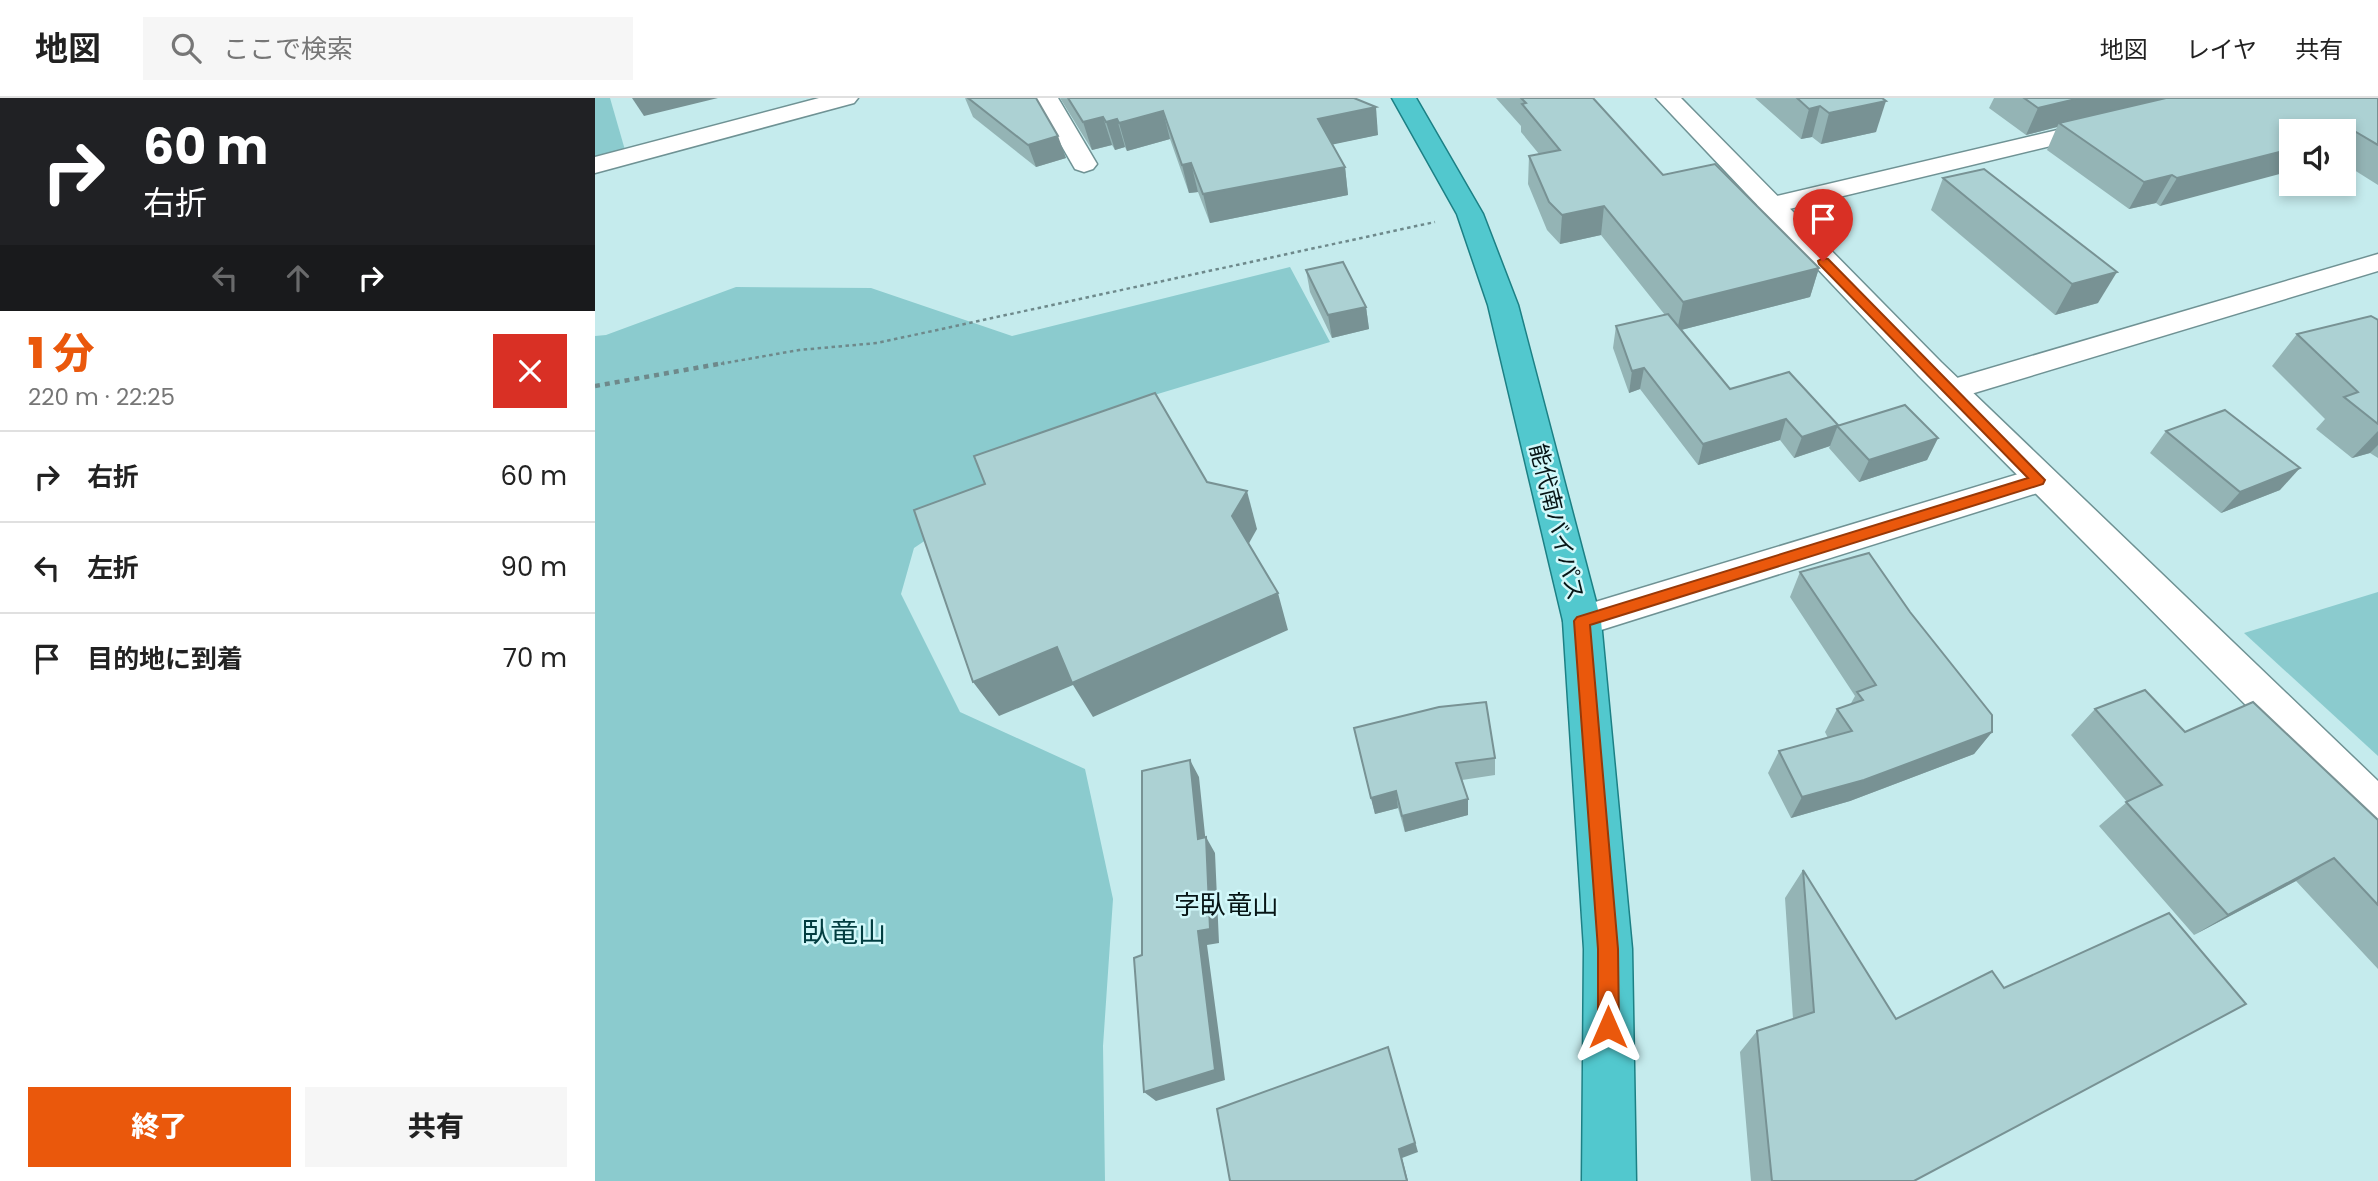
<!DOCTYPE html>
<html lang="ja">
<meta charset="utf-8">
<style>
:root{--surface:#fff;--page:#f6f6f6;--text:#222;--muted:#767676;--line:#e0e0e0;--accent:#ea580c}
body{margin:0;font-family:Poppins,"Noto Sans JP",sans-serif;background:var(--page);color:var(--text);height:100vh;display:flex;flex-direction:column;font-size:26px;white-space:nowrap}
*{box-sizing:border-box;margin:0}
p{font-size:23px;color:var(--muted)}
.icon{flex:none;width:38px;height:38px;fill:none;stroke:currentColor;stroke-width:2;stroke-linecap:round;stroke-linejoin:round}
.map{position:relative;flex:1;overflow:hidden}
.side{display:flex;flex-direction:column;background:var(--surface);width:595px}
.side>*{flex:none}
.banner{background:#202124;color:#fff;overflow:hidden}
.controls{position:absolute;left:1684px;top:21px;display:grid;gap:14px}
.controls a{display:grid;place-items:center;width:77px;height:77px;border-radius:0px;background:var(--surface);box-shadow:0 4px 10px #0003;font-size:35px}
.pin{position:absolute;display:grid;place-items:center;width:60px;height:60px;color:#fff;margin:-72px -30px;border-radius:50% 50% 50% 0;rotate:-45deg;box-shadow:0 0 7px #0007}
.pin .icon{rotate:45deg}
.me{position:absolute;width:77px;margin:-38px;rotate:0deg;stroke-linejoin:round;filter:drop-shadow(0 0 5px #0008)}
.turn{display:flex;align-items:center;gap:24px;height:147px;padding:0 28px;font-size:32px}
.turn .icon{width:91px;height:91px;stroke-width:2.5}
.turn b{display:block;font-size:49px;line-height:60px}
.lanes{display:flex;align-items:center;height:66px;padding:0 28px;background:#0003;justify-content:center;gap:35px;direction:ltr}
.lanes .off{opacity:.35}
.round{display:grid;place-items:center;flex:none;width:74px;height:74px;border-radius:0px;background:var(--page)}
.summary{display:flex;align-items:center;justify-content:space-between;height:119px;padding:0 28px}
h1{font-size:42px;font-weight:800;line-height:52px;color:var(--accent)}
.primary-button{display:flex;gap:14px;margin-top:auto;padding:14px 28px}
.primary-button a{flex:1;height:80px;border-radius:0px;background:var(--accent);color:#fff;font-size:28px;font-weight:800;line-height:80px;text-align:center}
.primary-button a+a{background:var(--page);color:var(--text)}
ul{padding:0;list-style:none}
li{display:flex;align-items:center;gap:21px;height:91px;padding:0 28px;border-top:2px solid var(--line)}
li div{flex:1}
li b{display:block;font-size:26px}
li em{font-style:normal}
header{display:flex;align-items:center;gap:42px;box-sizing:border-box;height:98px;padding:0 35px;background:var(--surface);border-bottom:2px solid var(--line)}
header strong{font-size:33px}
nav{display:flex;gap:38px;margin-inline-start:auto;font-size:24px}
.search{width:490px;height:63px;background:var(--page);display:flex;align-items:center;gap:18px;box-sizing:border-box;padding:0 24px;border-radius:0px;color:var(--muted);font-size:26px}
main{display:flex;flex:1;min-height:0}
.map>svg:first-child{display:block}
.green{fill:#8bcbce}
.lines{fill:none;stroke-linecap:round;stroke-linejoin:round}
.minor-casing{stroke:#6f9294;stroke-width:3}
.tertiary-casing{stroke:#6f9294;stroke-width:3}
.trunk-casing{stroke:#1c8085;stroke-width:3}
.path-far1{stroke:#6e898b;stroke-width:2.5;stroke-dasharray:3.5 3.5;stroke-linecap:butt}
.path{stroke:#6e898b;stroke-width:4.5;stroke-dasharray:5 5;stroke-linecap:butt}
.minor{fill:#fff;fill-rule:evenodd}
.tertiary{fill:#fff;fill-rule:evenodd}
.trunk{fill:#52c8ce;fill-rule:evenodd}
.wall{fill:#94b4b5}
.shaded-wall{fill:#789294}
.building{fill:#acd1d3;stroke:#789294;stroke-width:2}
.route{fill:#ea580c;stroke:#983908;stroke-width:2}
.labels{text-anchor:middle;stroke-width:5;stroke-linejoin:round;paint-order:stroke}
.street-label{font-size:23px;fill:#071516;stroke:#d2f8fa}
.quarter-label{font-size:26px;fill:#071516;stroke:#d2f8fa}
.near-park-label{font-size:28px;fill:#023d40;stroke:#d2f8fa}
</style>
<header>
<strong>地図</strong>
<div class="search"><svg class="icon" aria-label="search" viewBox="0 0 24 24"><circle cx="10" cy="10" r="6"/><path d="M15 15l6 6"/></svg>ここで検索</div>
<nav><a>地図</a><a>レイヤ</a><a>共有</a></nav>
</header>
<main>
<section class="side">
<div class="banner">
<div class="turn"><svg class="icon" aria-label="right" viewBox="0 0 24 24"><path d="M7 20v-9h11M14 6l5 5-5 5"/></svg><div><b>60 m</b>右折</div></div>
<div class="lanes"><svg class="icon off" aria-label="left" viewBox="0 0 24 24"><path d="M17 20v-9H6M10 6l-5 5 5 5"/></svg><svg class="icon off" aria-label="ahead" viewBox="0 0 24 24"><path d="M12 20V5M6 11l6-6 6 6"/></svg><svg class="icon" aria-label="right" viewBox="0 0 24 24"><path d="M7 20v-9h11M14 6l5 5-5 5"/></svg></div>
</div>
<div class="summary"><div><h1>1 分</h1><p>220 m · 22:25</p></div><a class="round" style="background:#d93025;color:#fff"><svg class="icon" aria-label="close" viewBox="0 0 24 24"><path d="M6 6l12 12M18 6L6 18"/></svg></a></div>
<ul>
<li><svg class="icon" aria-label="right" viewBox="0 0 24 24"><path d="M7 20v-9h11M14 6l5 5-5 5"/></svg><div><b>右折</b></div><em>60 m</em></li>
<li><svg class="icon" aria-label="left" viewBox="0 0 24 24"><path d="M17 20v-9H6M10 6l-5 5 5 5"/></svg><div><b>左折</b></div><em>90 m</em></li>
<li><svg class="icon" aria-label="arrive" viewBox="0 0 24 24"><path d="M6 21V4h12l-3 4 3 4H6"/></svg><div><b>目的地に到着</b></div><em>70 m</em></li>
</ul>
<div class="primary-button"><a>終了</a><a>共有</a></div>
</section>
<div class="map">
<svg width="1783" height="1083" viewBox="0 0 1783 1083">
<rect width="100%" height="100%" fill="#c5ebed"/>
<g class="green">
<polygon points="0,0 15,0 32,59 0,68"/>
<polygon points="695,169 735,244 503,314 410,378 374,413 319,450 306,496 365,614 490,671 518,801 508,948 510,1083 0,1083 0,238 11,237 141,189 276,190 417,238"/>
<polygon points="1783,494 1783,658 1649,535"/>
</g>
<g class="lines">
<defs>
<g id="minor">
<polygon points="224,0 263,0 259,5 0,75 0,59"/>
<polygon points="439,0 463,0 502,66 498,71 489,74 480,71"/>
<polygon points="1509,21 1518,23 1521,28 1518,33 1174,116 1165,114 1161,108 1165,102"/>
<polygon points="1783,156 1783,173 1356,302 1345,299 1340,292 1345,285"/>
<polygon points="1443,370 1455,373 1460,382 1455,391 987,538 974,534 968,523 974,512 987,508"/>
</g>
<polygon id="tertiary" points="1061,0 1086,0 1346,264 1783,683 1783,731 1768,725 1324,278"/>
<polygon id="trunk" points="797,0 821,0 888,116 923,207 1006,523 1037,851 1041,1083 987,1083 989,851 968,523 893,207 862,116"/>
</defs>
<use href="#minor" class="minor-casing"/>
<use href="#tertiary" class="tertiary-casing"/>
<use href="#trunk" class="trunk-casing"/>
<polyline class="path-far1" points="119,267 204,252 282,245 840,124"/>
<polyline class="path" points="0,288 129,265"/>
<use href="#minor" class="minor"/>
<use href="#tertiary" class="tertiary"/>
<use href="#trunk" class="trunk"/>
</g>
<g class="wall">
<polygon points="370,0 441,0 471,60 441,69 378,19"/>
<polygon points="465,0 759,0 783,37 737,46 750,69 753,97 615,125 603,94 594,95 575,41 532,53 530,49 520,52 517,47 497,52"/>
<polygon points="901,0 999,0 998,0 1068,77 1224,170 1215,199 1086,232 1135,291 1243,327 1343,340 1332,362 1264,384 1234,350 1235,348 1199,360 1185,342 1103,367 1045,291 1034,295 1018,250 1021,228 1070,217 1006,137 965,146 952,132 933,86 934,58 944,56 926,34 926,28"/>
<polygon points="1160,0 1287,0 1281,34 1226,46 1217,39 1206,41"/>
<polygon points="1399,0 1783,0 1783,87 1748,65 1748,33 1565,108 1561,105 1534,111 1452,52 1462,29 1431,37 1394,10"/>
<polygon points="1348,80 1503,205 1460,217 1336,112"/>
<polygon points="711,172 771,209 774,231 737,240 715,194"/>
<polygon points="1783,222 1783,360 1775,355 1757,360 1721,331 1730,321 1677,268 1702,236"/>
<polygon points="1571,333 1685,392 1626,415 1555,355"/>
<polygon points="1205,474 1397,634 1379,656 1255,703 1196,720 1173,675 1184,653 1233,640 1230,634 1242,611 1255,607 1260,598 1195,499"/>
<polygon points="1500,611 1590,634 1783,722 1783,871 1701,783 1599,837 1504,728 1532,704 1476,637"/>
<polygon points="759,630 900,660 900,677 867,682 873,717 810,734 803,710 780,716"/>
<polygon points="1208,772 1319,1083 1156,1083 1145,954 1162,933 1198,921 1190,800"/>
</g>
<g class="shaded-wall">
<polygon points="37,0 123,0 49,18"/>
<polygon points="1485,0 1587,0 1464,25 1462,29 1431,37 1443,10"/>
<polygon points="1291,3 1281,34 1226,46 1234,15"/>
<polygon points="1225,8 1217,39 1206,41 1214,11"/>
<polygon points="781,9 783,37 726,49 723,21"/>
<polygon points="568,13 575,41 532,53 524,25"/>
<polygon points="508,19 517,47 497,52 488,24"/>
<polygon points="522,21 530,49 520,52 511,24"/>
<polygon points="1761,34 1748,52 1748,37"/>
<polygon points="463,38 471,60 441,69 433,47"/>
<polygon points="1696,51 1696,73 1565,108 1582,80"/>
<polygon points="596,65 603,94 594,95 587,67"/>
<polygon points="750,69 753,97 615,125 608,96"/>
<polygon points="1577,77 1561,105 1534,111 1549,84"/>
<polygon points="1009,108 1006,137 965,146 967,117"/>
<polygon points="1224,170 1215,199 1082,233 1088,204"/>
<polygon points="1522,174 1503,205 1460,217 1477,186"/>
<polygon points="771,209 774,231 737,240 733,217"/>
<polygon points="1049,270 1045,291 1034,295 1037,273"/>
<polygon points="1191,321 1185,342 1103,367 1108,346"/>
<polygon points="1243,327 1235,348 1199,360 1207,339"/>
<polygon points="1783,333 1783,347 1775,355 1757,360"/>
<polygon points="1343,340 1332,362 1264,384 1274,362"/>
<polygon points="1705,370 1685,392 1626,415 1645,394"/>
<polygon points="652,393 662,431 648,456 637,418"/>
<polygon points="683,495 693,532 498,619 478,587 404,618 378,584 462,549"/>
<polygon points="1397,634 1379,656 1255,703 1196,720 1207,699"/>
<polygon points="595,662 604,679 612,756 611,739 620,755 624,845 612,847 630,982 561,1003 549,994 603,833 603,741"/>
<polygon points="801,693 803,710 780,716 776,700"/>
<polygon points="873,701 873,717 810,734 807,718"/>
<polygon points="1739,760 1701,783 1599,837 1633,817"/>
<polygon points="797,962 823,1054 807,1060 813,1083 812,1083 804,1051"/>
</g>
<g class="building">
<polygon points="373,0 441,0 463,38 433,47"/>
<polygon points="473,0 759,0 781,9 723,21 750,69 608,96 596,65 587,67 568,13 524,25 522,21 511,24 508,19 488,24"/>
<polygon points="926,0 998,0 1068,77 1120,66 1224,170 1088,204 1009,108 967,117 954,104 934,58 965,52 927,6 931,5"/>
<polygon points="1202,0 1287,0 1291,3 1234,15 1225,8 1214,11"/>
<polygon points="1429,0 1485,0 1443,10"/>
<polygon points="1571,0 1783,0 1783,47 1761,34 1748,37 1748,33 1696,33 1696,51 1582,80 1577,77 1549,84 1464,25"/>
<polygon points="1389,71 1522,174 1477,186 1348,80"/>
<polygon points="748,164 771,209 733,217 711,172"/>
<polygon points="1073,216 1135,291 1194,274 1243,327 1207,339 1191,321 1108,346 1049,270 1037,273 1021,228"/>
<polygon points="1776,218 1783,222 1783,326 1749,299 1763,294 1702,236"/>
<polygon points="560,295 612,384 652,393 637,418 683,495 477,585 462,549 378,584 319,412 390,386 379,358"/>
<polygon points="1310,307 1343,340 1274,362 1242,328"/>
<polygon points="1630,312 1705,370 1645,394 1571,333"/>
<polygon points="1274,455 1315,514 1397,617 1397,634 1269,682 1207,699 1184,653 1257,633 1242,611 1268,602 1262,594 1281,587 1205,474"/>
<polygon points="1550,592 1590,634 1658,604 1783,722 1783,807 1739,760 1633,817 1531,704 1567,687 1500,611"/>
<polygon points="891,604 900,660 861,665 873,701 807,718 801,693 776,700 759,630 844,609"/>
<polygon points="595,662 603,741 611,739 615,831 603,833 620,972 549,994 539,860 547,857 547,673"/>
<polygon points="1208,772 1301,921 1397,873 1409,890 1574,815 1651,906 1319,1083 1177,1083 1162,933 1219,914"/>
<polygon points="793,949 820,1045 804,1051 812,1083 635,1083 622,1011"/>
</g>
<polygon class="route" points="1228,160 1233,161 1450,382 1448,386 995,527 1023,851 1024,929 1021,936 1013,939 1006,936 1003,929 1003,851 979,523 982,519 1433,380 1224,166 1223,163"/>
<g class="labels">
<g class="street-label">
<text transform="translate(962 424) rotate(76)" y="8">能代南バイパス</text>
</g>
<g class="quarter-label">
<text x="631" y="816">字臥竜山</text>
</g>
<g class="near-park-label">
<text x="249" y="844">臥竜山</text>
</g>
</g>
</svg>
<div class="controls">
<a><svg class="icon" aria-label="sound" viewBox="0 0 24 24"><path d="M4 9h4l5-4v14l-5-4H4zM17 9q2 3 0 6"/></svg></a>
</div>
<div class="pin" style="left:1228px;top:163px;background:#d93025"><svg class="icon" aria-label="arrive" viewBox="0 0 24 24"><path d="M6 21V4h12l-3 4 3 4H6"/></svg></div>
<svg class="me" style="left:1013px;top:929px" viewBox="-20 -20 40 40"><path d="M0-17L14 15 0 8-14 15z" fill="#ea580c" stroke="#fff" stroke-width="4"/></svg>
</div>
</main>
